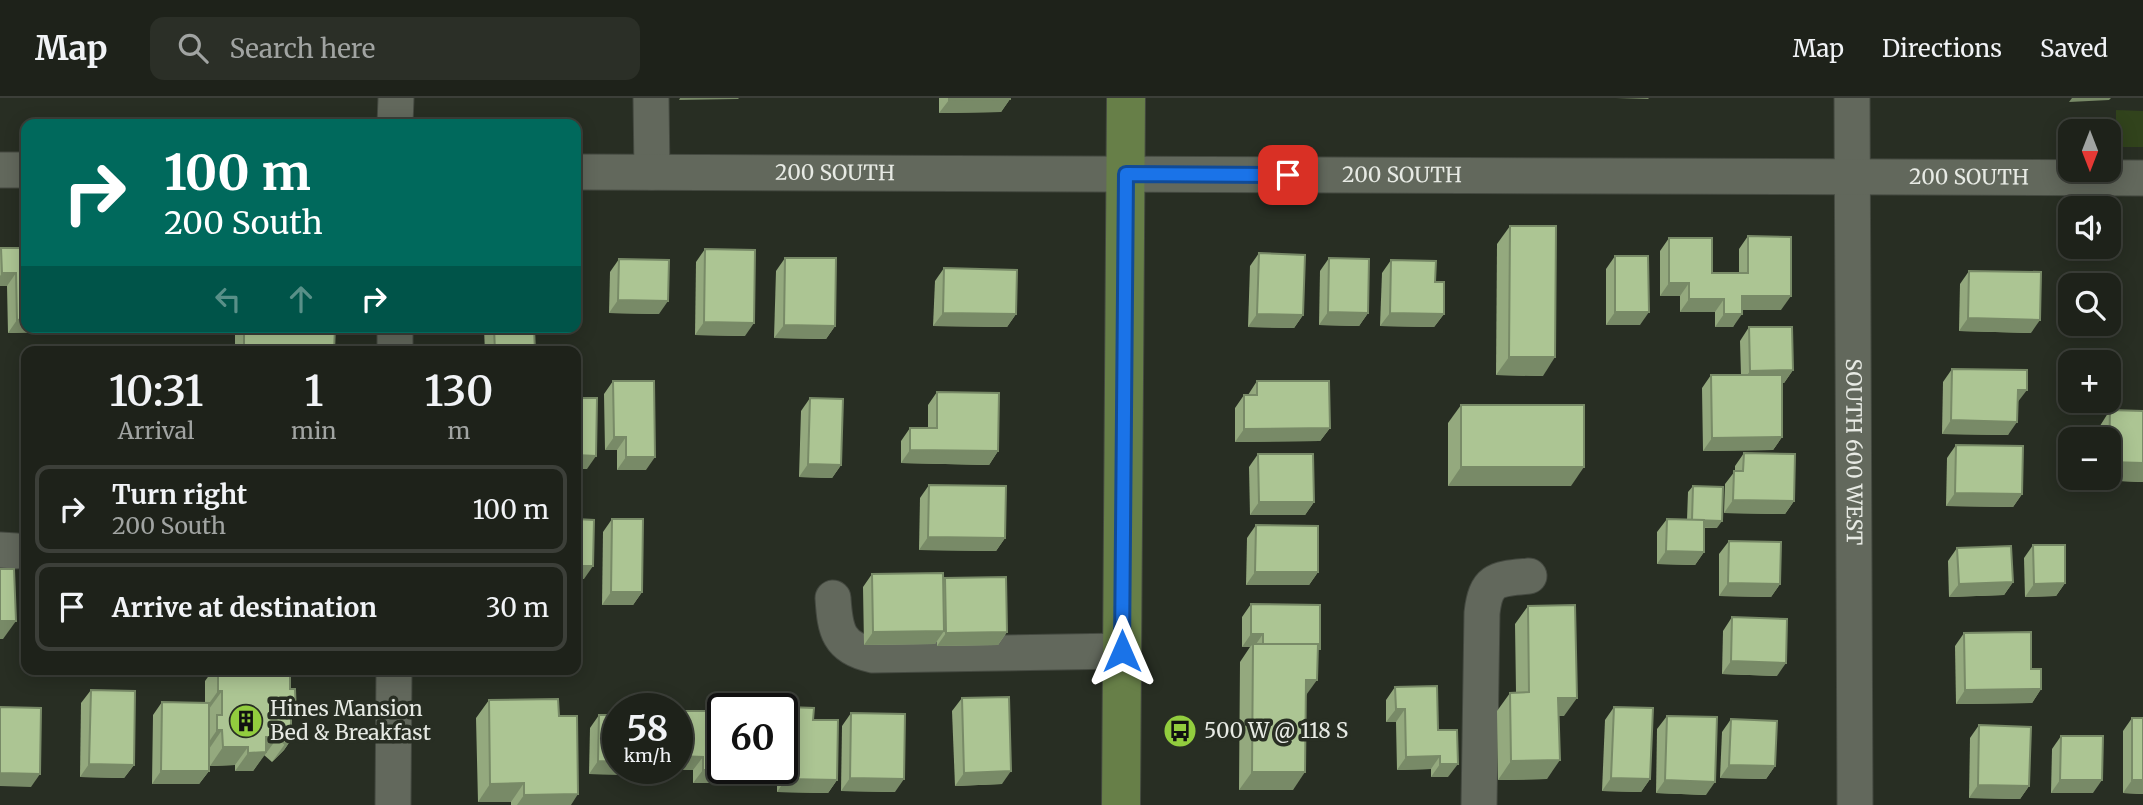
<!DOCTYPE html>
<meta charset="utf-8">
<style>
:root{--surface:#1e221a;--page:#2b2f27;--text:#f1f3f6;--muted:#a1a4a2;--line:#3c3f39}
body{margin:0;font-family:Merriweather,serif;background:var(--page);color:var(--text);height:100vh;display:flex;flex-direction:column;font-size:26px;white-space:nowrap}
*{box-sizing:border-box;margin:0}
p{font-size:23px;color:var(--muted)}
.icon{flex:none;width:38px;height:38px;fill:none;stroke:currentColor;stroke-width:2;stroke-linecap:round;stroke-linejoin:round}
.map{position:relative;flex:1;overflow:hidden}
.drawer{position:absolute;left:21px;top:248px;width:560px;height:329px;display:flex;flex-direction:column;background:var(--surface);border-radius:14px;box-shadow:0 4px 18px #0003,0 0 0 2px var(--line)}
.drawer>*{flex:none}
.guide{position:absolute;left:21px;top:21px;width:560px;height:214px;border-radius:14px;box-shadow:0 4px 18px #0003,0 0 0 2px var(--line);background:#00695c;color:#fff;overflow:hidden}
.needle{width:46px;rotate:180deg}
.controls{position:absolute;left:2058px;top:21px;display:grid;gap:14px}
.controls a{display:grid;place-items:center;width:63px;height:63px;border-radius:14px;background:var(--surface);box-shadow:0 4px 18px #0003,0 0 0 2px var(--line);font-size:35px}
.speed{position:absolute;left:602px;top:595px;display:flex;gap:14px;font-size:35px;font-weight:700;text-align:center}
.speed>*{display:grid;place-content:center;width:91px;height:91px;border-radius:50%;background:var(--surface);box-shadow:0 4px 18px #0003,0 0 0 2px var(--line);line-height:1}
.speed small{font-size:18px;font-weight:400}
.speed .limit{border:4px solid #111;border-radius:10px;background:#fff;color:#111}
.pin{position:absolute;display:grid;place-items:center;width:60px;height:60px;color:#fff;margin:-30px;border-radius:14px;box-shadow:0 4px 10px #0006}
.me{position:absolute;width:77px;margin:-38px;rotate:0deg;stroke-linejoin:round;filter:drop-shadow(0 0 5px #0008)}
.turn{display:flex;align-items:center;gap:24px;height:147px;padding:0 28px;font-size:32px}
.turn .icon{width:91px;height:91px;stroke-width:2.5}
.turn b{display:block;font-size:49px;line-height:60px}
.lanes{display:flex;align-items:center;height:66px;padding:0 28px;background:#0003;justify-content:center;gap:35px;direction:ltr}
.lanes .off{opacity:.35}
.eta{display:flex;justify-content:space-evenly;align-items:center;height:119px;text-align:center}
.eta b{font-size:42px;font-weight:600;line-height:49px}
ul{padding:0;list-style:none}
li{display:flex;align-items:center;gap:21px;height:88px;margin:0 14px 10px;padding:0 14px;border:4px solid var(--line);border-radius:14px}
li div{flex:1}
li b{display:block;font-size:26px}
li em{font-style:normal}
header{display:flex;align-items:center;gap:42px;box-sizing:border-box;height:98px;padding:0 35px;background:var(--surface);border-bottom:2px solid var(--line)}
header strong{font-size:33px}
nav{display:flex;gap:38px;margin-inline-start:auto;font-size:24px}
.search{width:490px;height:63px;background:var(--page);display:flex;align-items:center;gap:18px;box-sizing:border-box;padding:0 24px;border-radius:14px;color:var(--muted);font-size:26px}
.map>svg:first-child{display:block}
.green{fill:#31431c}
.lines{fill:none;stroke-linecap:round;stroke-linejoin:round}
.minor-casing{stroke:#444940;stroke-width:37}
.major-casing{stroke:#444940;stroke-width:40}
.minor{stroke:#62685c;stroke-width:35}
.major{stroke:#677f48;stroke-width:38}
.wall{fill:#94a97e}
.shaded-wall{fill:#788a67}
.building{fill:#acc593;stroke:#788a67;stroke-width:2}
.route-casing{stroke:#114b97;stroke-width:18}
.route{stroke:#1a73e8;stroke-width:12}
.labels{text-anchor:middle;stroke-width:7;stroke-linejoin:round;paint-order:stroke}
.street-label{font-size:21px;fill:#e7eae4;stroke:#282e23}
.poi-label{font-size:21px;fill:#e7eae4;stroke:#282e23;text-anchor:start}
</style>
<header>
<strong>Map</strong>
<div class="search"><svg class="icon" aria-label="search" viewBox="0 0 24 24"><circle cx="10" cy="10" r="6"/><path d="M15 15l6 6"/></svg>Search here</div>
<nav><a>Map</a><a>Directions</a><a>Saved</a></nav>
</header>
<div class="map">
<svg width="2143" height="707" viewBox="0 0 2143 707">
<rect width="100%" height="100%" fill="#282e23"/>
<polygon class="green" points="2116,12 2143,13 2143,49 2116,49"/>
<g class="lines">
<defs>
<g id="minor">
<polyline points="651,0 652,74"/>
<path id="s1" d="M1852,0L1855,707"/>
<polyline points="395,26 396,0"/>
<polyline points="0,72 26,72"/>
<path id="s2" d="M576,74L2143,80"/>
<polyline points="395,254 395,229"/>
<polyline points="0,452 16,453"/>
<path d="M833,500C835,532 838,550 873,557L1122,553"/>
<polyline points="393,707 394,572"/>
<path d="M1479,707L1482,515C1486,480 1497,481 1529,478"/>
</g>
<polyline id="major" points="1121,707 1126,0"/>
</defs>
<use href="#minor" class="minor-casing"/>
<use href="#major" class="major-casing"/>
<use href="#minor" class="minor"/>
<use href="#major" class="major"/>
</g>
<g class="wall">
<polygon points="939,0 1010,0 1010,1 1001,14 939,15"/>
<polygon points="1510,128 1543,278 1496,277 1497,146"/>
<polygon points="1748,138 1781,212 1742,212 1733,229 1715,229 1715,214 1680,214 1680,198 1660,198 1660,153 1669,140 1712,175 1739,175 1739,151"/>
<polygon points="1,150 26,150 42,234 8,235 7,188 0,188 0,152"/>
<polygon points="705,151 745,238 695,237 696,164"/>
<polygon points="1259,155 1303,217 1294,230 1248,229 1250,168"/>
<polygon points="1615,158 1640,227 1606,227 1606,171"/>
<polygon points="785,160 835,228 826,241 774,240 776,173"/>
<polygon points="1329,160 1368,215 1359,228 1319,227 1320,173"/>
<polygon points="619,161 659,216 609,215 610,174"/>
<polygon points="1391,162 1435,184 1444,216 1434,229 1380,228 1382,175"/>
<polygon points="944,170 1016,216 1007,229 933,228 935,183"/>
<polygon points="1969,173 2031,235 1959,233 1960,186"/>
<polygon points="235,229 335,229 334,254 235,254"/>
<polygon points="486,229 534,229 535,254 485,254 484,231"/>
<polygon points="1749,229 1793,272 1784,285 1782,285 1782,339 1773,352 1703,353 1702,290 1711,277 1741,277 1740,243"/>
<polygon points="1952,271 2018,304 2008,337 1942,336 1943,284"/>
<polygon points="613,283 646,372 617,372 617,352 605,352 604,296"/>
<polygon points="1257,283 1330,330 1320,343 1235,344 1235,310 1244,297 1248,297"/>
<polygon points="937,294 998,353 989,367 901,365 901,343 910,330 928,330 928,307"/>
<polygon points="810,300 841,367 832,380 799,379 801,313"/>
<polygon points="1461,307 1571,388 1448,388 1448,325"/>
<polygon points="2110,312 2143,313 2143,384 2096,382 2096,380 2109,380 2109,341 2097,341 2098,331"/>
<polygon points="1956,347 2022,396 2013,409 1946,408 1947,360"/>
<polygon points="1744,355 1794,403 1785,416 1724,415 1725,386 1735,373 1735,368"/>
<polygon points="1258,356 1314,404 1305,417 1250,417 1249,369"/>
<polygon points="929,387 1005,440 996,453 919,452 920,400"/>
<polygon points="1693,388 1717,430 1704,430 1704,454 1695,467 1657,466 1657,434 1667,421 1687,422 1688,394"/>
<polygon points="612,421 642,494 633,507 602,507 603,434"/>
<polygon points="1256,427 1318,474 1309,487 1246,487 1247,440"/>
<polygon points="1729,443 1780,486 1771,499 1719,498 1719,456"/>
<polygon points="2033,447 2065,485 2056,498 2025,499 2024,460"/>
<polygon points="1957,450 2013,484 2004,497 1949,499 1948,463"/>
<polygon points="872,476 943,483 945,480 1007,534 998,547 937,548 937,543 935,546 864,547 863,489"/>
<polygon points="1251,506 1317,555 1306,598 1293,692 1239,692 1240,564 1250,549 1242,549 1242,519"/>
<polygon points="1528,508 1564,618 1559,618 1547,681 1498,682 1497,613 1510,595 1516,594 1515,526"/>
<polygon points="1732,519 1777,578 1722,576 1723,533"/>
<polygon points="1964,535 2031,571 2041,591 2032,605 1956,606 1955,548"/>
<polygon points="213,572 290,572 291,627 297,633 284,652 272,664 264,657 253,673 235,673 235,667 210,668 209,651 209,673 199,686 152,686 153,617 162,604 205,605 205,583"/>
<polygon points="1395,589 1438,632 1448,679 1431,679 1431,671 1397,672 1396,624 1386,624 1386,602"/>
<polygon points="91,592 134,667 124,680 80,679 81,605"/>
<polygon points="962,600 1002,686 955,688 952,613"/>
<polygon points="489,602 559,618 571,707 511,707 511,704 478,704 476,620"/>
<polygon points="788,609 813,622 837,682 828,695 777,694 777,670 782,670 782,617"/>
<polygon points="1614,609 1650,681 1641,694 1602,693 1605,622"/>
<polygon points="677,613 738,672 729,685 693,685 693,672 666,671 666,670 677,670"/>
<polygon points="851,615 895,694 841,693 842,628"/>
<polygon points="599,617 637,677 589,676 590,630"/>
<polygon points="1667,618 1706,697 1656,695 1657,631"/>
<polygon points="2132,620 2143,620 2143,696 2123,695 2123,633"/>
<polygon points="1731,621 1775,668 1766,681 1720,680 1722,634"/>
<polygon points="1979,627 2029,688 2020,701 1969,700 1970,640"/>
<polygon points="2061,638 2093,695 2051,695 2052,651"/>
</g>
<g class="shaded-wall">
<polygon points="680,0 739,0 738,1 679,2"/>
<polygon points="1616,0 1649,0 1648,1"/>
<polygon points="2072,0 2111,0 2109,2 2069,4"/>
<polygon points="1010,1 1001,14 939,15 949,2"/>
<polygon points="2,175 16,175 7,188 0,188 0,178"/>
<polygon points="1669,185 1689,185 1680,198 1660,198"/>
<polygon points="1742,198 1791,198 1781,212 1733,212"/>
<polygon points="1689,201 1724,201 1715,214 1680,214"/>
<polygon points="618,202 668,203 659,216 609,215"/>
<polygon points="1328,214 1368,215 1359,228 1319,227"/>
<polygon points="1615,214 1649,214 1640,227 1606,227"/>
<polygon points="943,215 1016,216 1007,229 933,228"/>
<polygon points="1390,215 1444,216 1434,229 1380,228"/>
<polygon points="1257,216 1303,217 1294,230 1248,229"/>
<polygon points="1724,216 1742,216 1733,229 1715,229"/>
<polygon points="1968,220 2040,222 2031,235 1959,233"/>
<polygon points="26,221 26,229 45,229 42,234 8,235 17,222"/>
<polygon points="704,224 754,225 745,238 695,237"/>
<polygon points="784,227 835,228 826,241 774,240"/>
<polygon points="1509,259 1555,259 1543,278 1496,277"/>
<polygon points="1793,272 1784,285 1741,286 1750,273"/>
<polygon points="2018,292 2027,292 2017,305"/>
<polygon points="1951,322 2017,324 2008,337 1942,336"/>
<polygon points="1330,330 1320,343 1235,344 1244,331"/>
<polygon points="614,339 626,339 617,352 605,352"/>
<polygon points="1782,339 1773,352 1703,353 1712,340"/>
<polygon points="910,352 998,353 989,367 901,365"/>
<polygon points="576,357 596,358 587,371 576,371"/>
<polygon points="626,359 655,359 646,372 617,372"/>
<polygon points="2109,364 2143,365 2143,384 2096,382 2098,380 2109,380"/>
<polygon points="808,366 841,367 832,380 799,379"/>
<polygon points="1461,369 1584,369 1571,388 1448,388"/>
<polygon points="1955,395 2022,396 2013,409 1946,408"/>
<polygon points="1733,402 1794,403 1785,416 1724,415"/>
<polygon points="1259,404 1314,404 1305,417 1250,417"/>
<polygon points="1692,422 1722,423 1717,430 1687,429"/>
<polygon points="928,439 1005,440 996,453 919,452"/>
<polygon points="1666,453 1704,454 1695,467 1657,466"/>
<polygon points="576,468 593,468 584,481 576,481"/>
<polygon points="1255,474 1318,474 1309,487 1246,487"/>
<polygon points="2013,484 2004,497 1949,499 1959,486"/>
<polygon points="1728,485 1780,486 1771,499 1719,498"/>
<polygon points="2065,485 2056,498 2025,499 2034,486"/>
<polygon points="611,494 642,494 633,507 602,507"/>
<polygon points="0,523 16,523 3,541 0,541"/>
<polygon points="944,533 935,546 864,547 873,534"/>
<polygon points="1007,534 998,547 937,548 946,535"/>
<polygon points="1251,536 1263,536 1254,549 1253,546 1250,549 1242,549"/>
<polygon points="1731,563 1786,565 1777,578 1722,576"/>
<polygon points="1306,582 1317,582 1304,600"/>
<polygon points="2041,591 2032,605 1956,606 1965,592"/>
<polygon points="218,593 222,593 209,611 205,611"/>
<polygon points="1558,600 1577,600 1564,618 1545,618"/>
<polygon points="1396,611 1405,611 1396,624 1386,624"/>
<polygon points="217,632 222,632 209,651 204,651"/>
<polygon points="297,633 284,652 272,664 285,646"/>
<polygon points="266,639 278,639 253,673 235,673 248,655"/>
<polygon points="223,649 248,649 235,667 210,668"/>
<polygon points="677,658 703,659 693,672 666,671 667,670 677,670"/>
<polygon points="1440,658 1431,671 1397,672 1406,659"/>
<polygon points="1560,662 1547,681 1498,682 1511,663"/>
<polygon points="598,663 618,664 618,670 641,670 637,677 589,676"/>
<polygon points="89,666 134,667 124,680 80,679"/>
<polygon points="1440,666 1458,666 1448,679 1431,679"/>
<polygon points="1729,667 1775,668 1766,681 1720,680"/>
<polygon points="703,672 738,672 729,685 693,685"/>
<polygon points="161,673 209,673 199,686 152,686"/>
<polygon points="1011,673 1002,686 955,688 964,675"/>
<polygon points="1252,674 1305,674 1293,692 1239,692"/>
<polygon points="0,675 40,676 31,689 0,688"/>
<polygon points="850,680 904,681 895,694 841,693"/>
<polygon points="1611,680 1650,681 1641,694 1602,693"/>
<polygon points="786,681 837,682 828,695 777,694"/>
<polygon points="1665,682 1715,684 1706,697 1656,695"/>
<polygon points="2060,682 2102,682 2093,695 2051,695"/>
<polygon points="2132,682 2143,682 2143,696 2123,695"/>
<polygon points="524,685 511,704 478,704 490,686"/>
<polygon points="1978,687 2029,688 2020,701 1969,700"/>
<polygon points="578,696 571,707 517,707 524,697"/>
</g>
<g class="building">
<polygon points="949,0 1010,0 1010,1 949,2"/>
<polygon points="1510,128 1556,128 1555,259 1509,259"/>
<polygon points="1748,138 1791,139 1791,198 1742,198 1742,216 1724,216 1724,201 1689,201 1689,185 1669,185 1669,140 1712,140 1712,175 1748,175"/>
<polygon points="1,150 26,150 26,221 17,222 16,175 2,175"/>
<polygon points="705,151 755,152 754,225 704,224"/>
<polygon points="1259,155 1305,157 1303,217 1257,216"/>
<polygon points="1615,158 1648,158 1649,214 1615,214"/>
<polygon points="785,160 836,160 835,228 784,227"/>
<polygon points="1329,160 1369,161 1368,215 1328,214"/>
<polygon points="619,161 669,162 668,203 618,202"/>
<polygon points="1391,162 1436,163 1435,184 1444,184 1444,216 1390,215"/>
<polygon points="944,170 1017,172 1016,216 943,215"/>
<polygon points="1969,173 2041,174 2040,222 1968,220"/>
<polygon points="244,229 335,229 334,254 244,254"/>
<polygon points="494,229 534,229 535,254 495,254"/>
<polygon points="1749,229 1792,229 1793,272 1750,273"/>
<polygon points="1952,271 2027,272 2027,292 2018,292 2017,324 1951,322"/>
<polygon points="1711,277 1782,277 1782,339 1712,340"/>
<polygon points="613,283 654,283 655,359 626,359 626,339 614,339"/>
<polygon points="1257,283 1329,283 1330,330 1244,331 1244,297 1257,297"/>
<polygon points="937,294 999,295 998,353 910,352 910,330 937,330"/>
<polygon points="576,300 597,300 596,358 576,357"/>
<polygon points="810,300 843,301 841,367 808,366"/>
<rect x="1461" y="307" width="123" height="62"/>
<polygon points="2110,312 2143,313 2143,365 2109,364"/>
<polygon points="1956,347 2023,348 2022,396 1955,395"/>
<polygon points="1744,355 1795,356 1794,403 1733,402 1734,373 1743,373"/>
<polygon points="1258,356 1313,356 1314,404 1259,404"/>
<polygon points="929,387 1006,388 1005,440 928,439"/>
<polygon points="1693,388 1723,389 1722,423 1692,422"/>
<polygon points="576,421 594,422 593,468 576,468"/>
<polygon points="612,421 643,421 642,494 611,494"/>
<polygon points="1667,421 1704,422 1704,454 1666,453"/>
<polygon points="1256,427 1318,428 1318,474 1255,474"/>
<polygon points="1729,443 1781,444 1780,486 1728,485"/>
<polygon points="2033,447 2065,447 2065,485 2034,486"/>
<polygon points="2011,448 2013,484 1959,486 1957,450"/>
<polygon points="0,471 14,471 16,523 0,523"/>
<polygon points="943,475 944,533 873,534 872,476"/>
<polygon points="1006,479 1007,534 946,535 945,480"/>
<polygon points="1251,506 1320,507 1320,551 1317,551 1318,546 1263,546 1263,536 1251,536"/>
<polygon points="1575,507 1577,600 1558,600 1560,662 1511,663 1510,595 1529,594 1528,508"/>
<polygon points="1732,519 1787,521 1786,565 1731,563"/>
<polygon points="2031,534 2031,571 2041,571 2041,591 1965,592 1964,535"/>
<polygon points="1253,546 1318,546 1317,582 1306,582 1305,674 1252,674"/>
<polygon points="218,572 290,572 290,591 295,591 296,616 291,616 291,627 297,633 285,646 278,639 266,639 266,654 248,655 248,649 223,649 222,632 217,632 217,617 222,617 222,593 218,593"/>
<polygon points="1437,588 1438,632 1457,632 1458,666 1440,666 1440,658 1406,659 1405,611 1396,611 1395,589"/>
<polygon points="91,592 135,593 134,667 89,666"/>
<polygon points="1009,599 1011,673 964,675 962,600"/>
<polygon points="558,601 559,618 577,618 578,696 524,697 524,685 490,686 489,602"/>
<polygon points="162,604 209,605 209,673 161,673"/>
<polygon points="0,609 41,610 40,676 0,675"/>
<polygon points="788,609 814,610 813,622 838,622 837,682 786,681"/>
<polygon points="1614,609 1653,610 1650,681 1611,680"/>
<polygon points="677,613 723,613 723,670 738,670 738,672 703,672 703,659 677,658"/>
<polygon points="851,615 905,616 904,681 850,680"/>
<polygon points="599,617 618,617 618,664 598,663"/>
<polygon points="1667,618 1717,619 1715,684 1665,682"/>
<rect x="2132" y="620" width="11" height="62"/>
<polygon points="1731,621 1777,623 1775,668 1729,667"/>
<polygon points="1979,627 2031,629 2029,688 1978,687"/>
<polygon points="2061,638 2103,638 2102,682 2060,682"/>
</g>
<g class="lines">
<defs>
<polyline id="route" points="1122,553 1126,76 1288,77"/>
</defs>
<use href="#route" class="route-casing"/>
<use href="#route" class="route"/>
</g>
<defs>
<symbol id="building-disc" viewBox="-11 -11 22 22"><circle r="9.5" fill="#92cd3e" stroke="#282e23"/><path d="M-4-6H4V6H1V3H-1V6H-4ZM-2.5-4.3h1.7v1.8h-1.7ZM.8-4.3h1.7v1.8H.8ZM-2.5-1h1.7V.8h-1.7ZM.8-1h1.7V.8H.8Z" fill="#111"/></symbol>
<symbol id="bus-disc" viewBox="-11 -11 22 22"><circle r="9.5" fill="#92cd3e" stroke="#282e23"/><path d="M-5-6H5V4H4V6H2V4H-2V6H-4V4H-5ZM-3.5-4V0h7V-4ZM-3.5 1.2v1.5H-2V1.2ZM2 1.2v1.5H3.5V1.2Z" fill="#111"/></symbol>
</defs>
<g fill-rule="evenodd">
<use href="#building-disc" x="227" y="604" width="38" height="38"/>
<use href="#bus-disc" x="1161" y="614" width="38" height="38"/>
</g>
<g class="labels">
<g class="street-label">
<text dy="7" stroke="none"><textPath href="#s2" startOffset="259">200 SOUTH</textPath></text>
<text dy="7" stroke="none"><textPath href="#s2" startOffset="826">200 SOUTH</textPath></text>
<text dy="7" stroke="none"><textPath href="#s2" startOffset="1393">200 SOUTH</textPath></text>
<text dy="7" stroke="none"><textPath href="#s1" startOffset="354">SOUTH 600 WEST</textPath></text>
</g>
<g class="poi-label">
<text x="270" y="618">Hines Mansion<tspan x="270" dy="24">Bed &amp; Breakfast</tspan></text>
<text x="1204" y="640">500 W @ 118 S</text>
</g>
</g>
</svg>
<div class="controls">
<a><svg class="needle" viewBox="-14 -14 28 28"><path d="M0-13l5 13h-10z" fill="#e53935"/><path d="M0 13l5-13h-10z" fill="#a1a4a2"/></svg></a>
<a><svg class="icon" aria-label="sound" viewBox="0 0 24 24"><path d="M4 9h4l5-4v14l-5-4H4zM17 9q2 3 0 6"/></svg></a>
<a><svg class="icon" aria-label="search" viewBox="0 0 24 24"><circle cx="10" cy="10" r="6"/><path d="M15 15l6 6"/></svg></a>
<a>+</a>
<a>−</a>
</div>
<div class="speed"><div>58<small>km/h</small></div><div class="limit">60</div></div>
<div class="pin" style="left:1288px;top:77px;background:#d93025"><svg class="icon" aria-label="arrive" viewBox="0 0 24 24"><path d="M6 21V4h12l-3 4 3 4H6"/></svg></div>
<svg class="me" style="left:1122px;top:553px" viewBox="-20 -20 40 40"><path d="M0-17L14 15 0 8-14 15z" fill="#1a73e8" stroke="#fff" stroke-width="4"/></svg>
<div class="guide">
<div class="turn"><svg class="icon" aria-label="right" viewBox="0 0 24 24"><path d="M7 20v-9h11M14 6l5 5-5 5"/></svg><div><b>100 m</b>200 South</div></div>
<div class="lanes"><svg class="icon off" aria-label="left" viewBox="0 0 24 24"><path d="M17 20v-9H6M10 6l-5 5 5 5"/></svg><svg class="icon off" aria-label="ahead" viewBox="0 0 24 24"><path d="M12 20V5M6 11l6-6 6 6"/></svg><svg class="icon" aria-label="right" viewBox="0 0 24 24"><path d="M7 20v-9h11M14 6l5 5-5 5"/></svg></div>
</div>
<section class="drawer">
<div class="eta">
<div><b>10:31</b><p>Arrival</p></div>
<div><b>1</b><p>min</p></div>
<div><b>130</b><p>m</p></div>
</div>
<ul>
<li><svg class="icon" aria-label="right" viewBox="0 0 24 24"><path d="M7 20v-9h11M14 6l5 5-5 5"/></svg><div><b>Turn right</b><p>200 South</p></div><em>100 m</em></li>
<li><svg class="icon" aria-label="arrive" viewBox="0 0 24 24"><path d="M6 21V4h12l-3 4 3 4H6"/></svg><div><b>Arrive at destination</b></div><em>30 m</em></li>
</ul>
</section>
</div>
